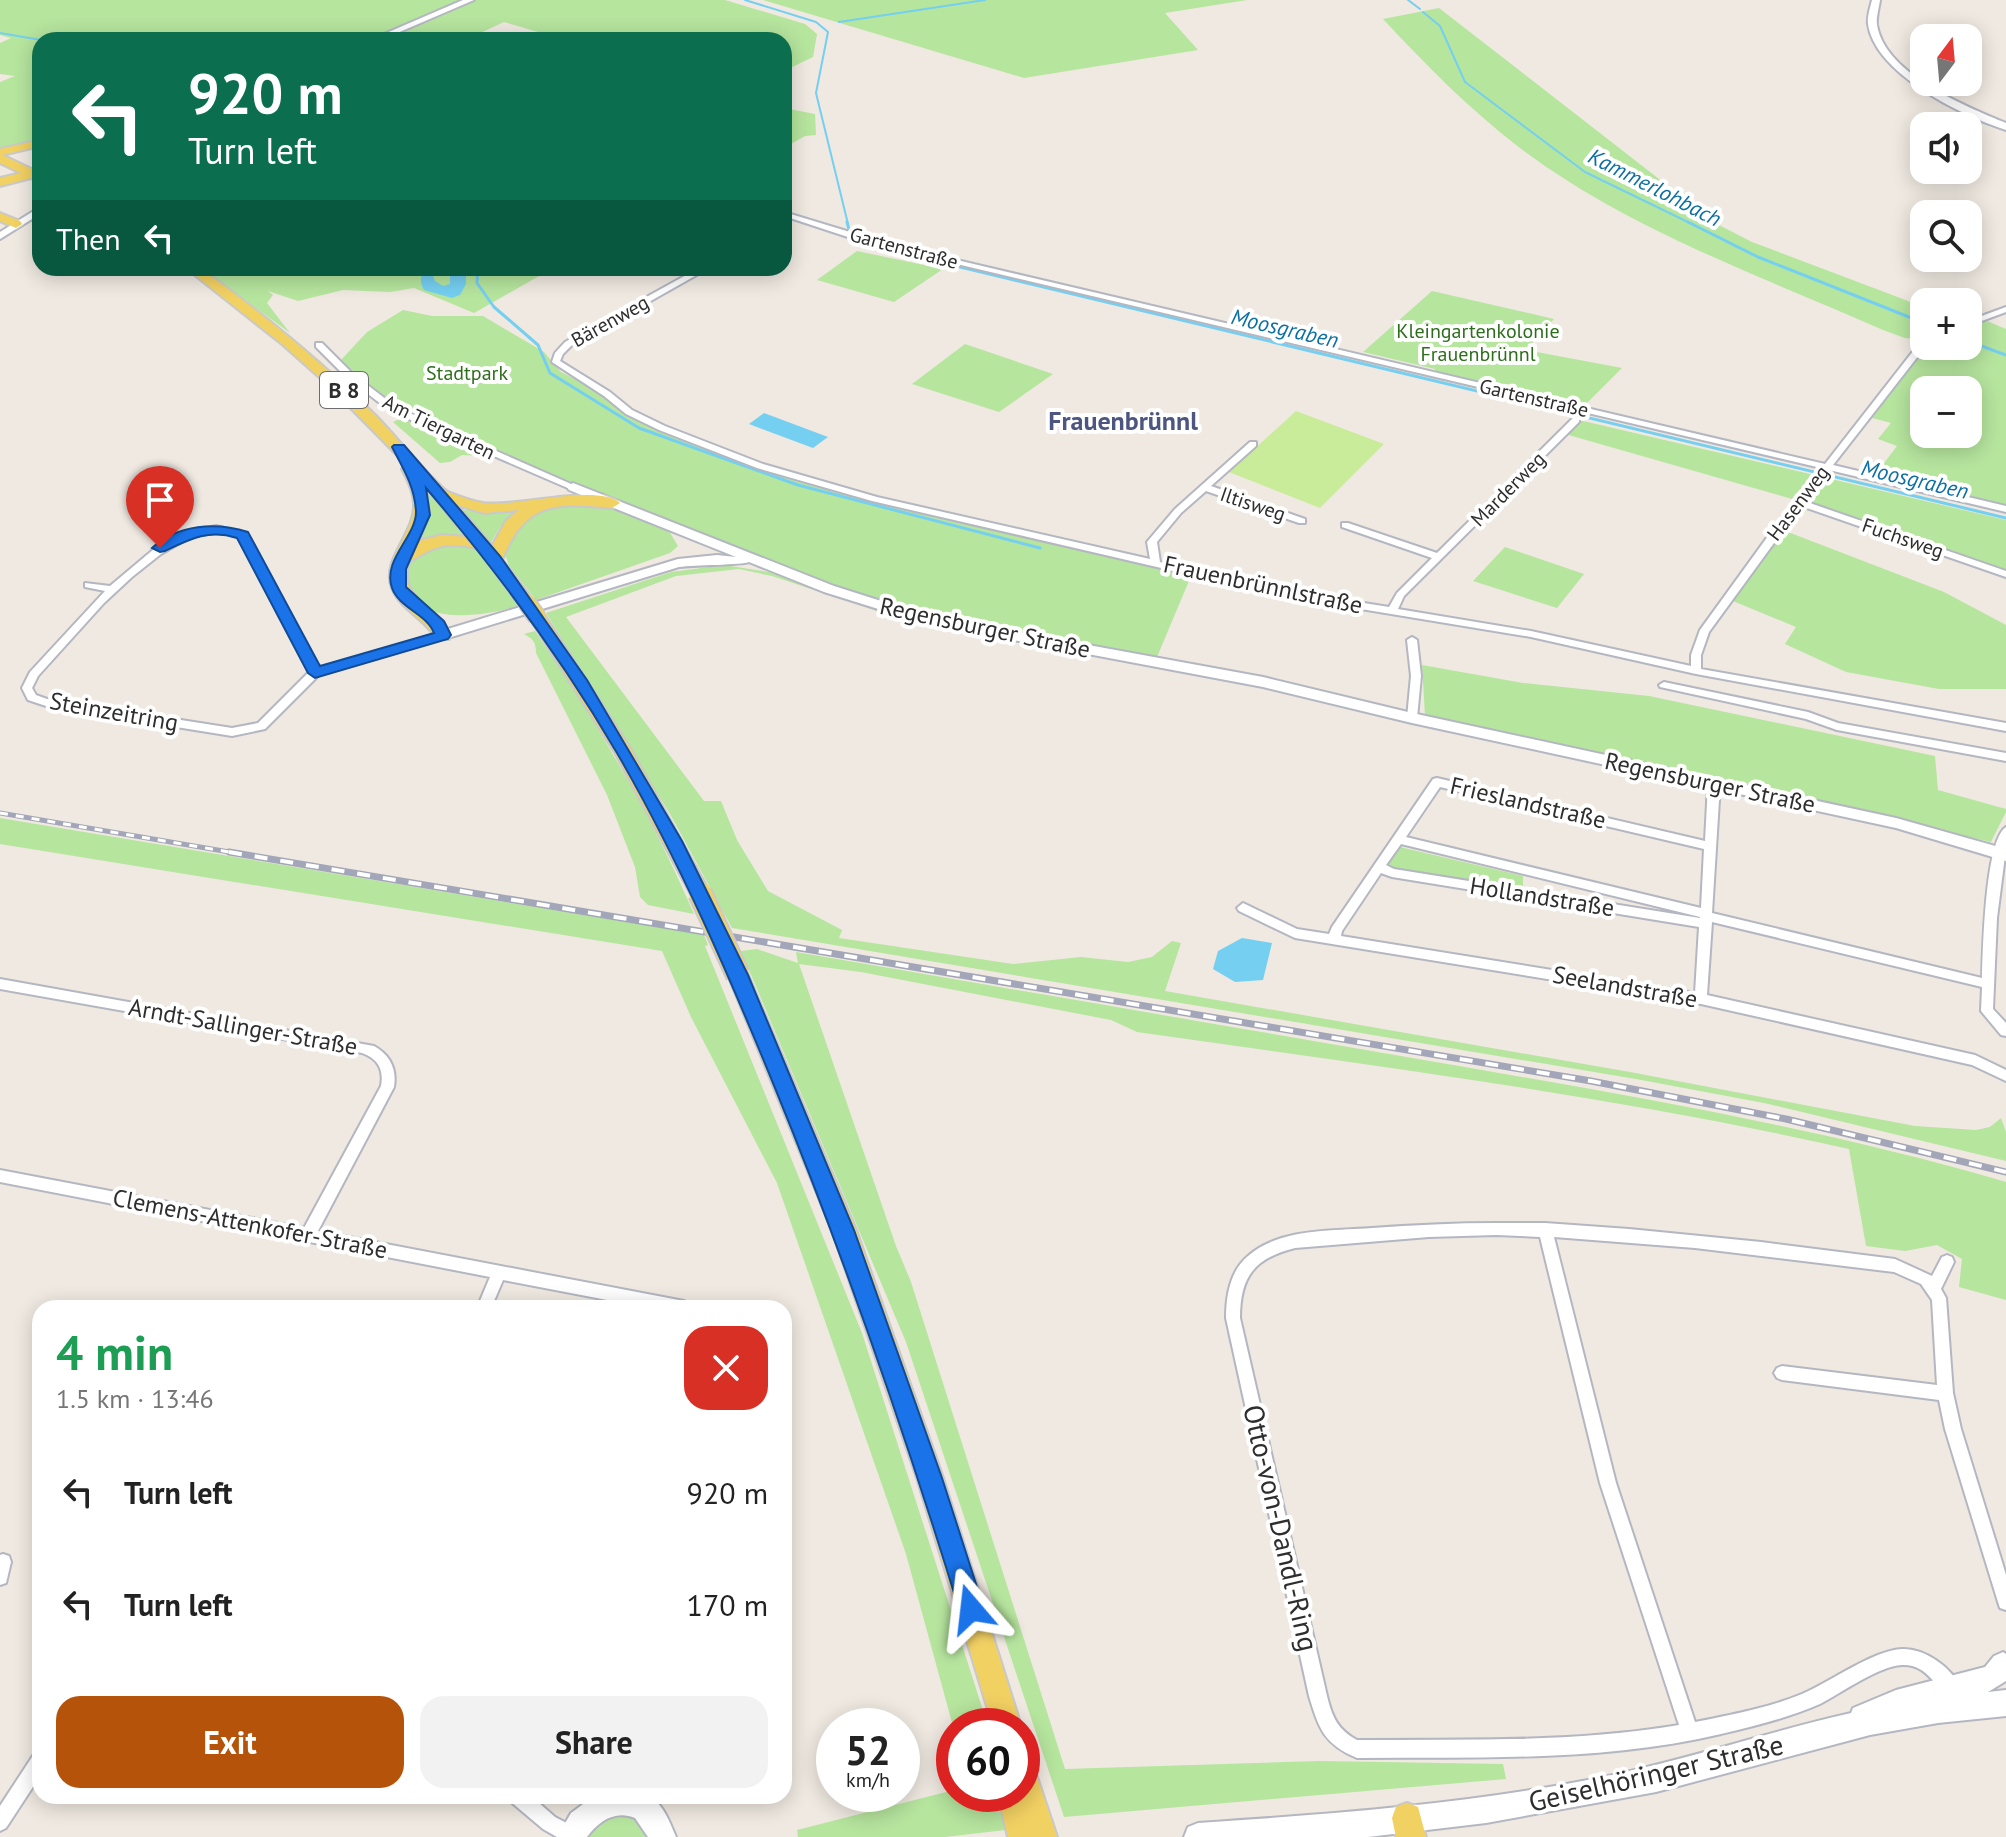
<!DOCTYPE html>
<meta charset="utf-8">
<style>
:root{--surface:#fff;--page:#f2f2f2;--text:#222;--muted:#767676;--accent:#b45309}
body{margin:0;font-family:"PT Sans",sans-serif;background:var(--page);color:var(--text);height:100vh;display:flex;flex-direction:column;font-size:30px;white-space:nowrap}
*{box-sizing:border-box;margin:0}
p{font-size:26px;color:var(--muted)}
.icon{flex:none;width:44px;height:44px;fill:none;stroke:currentColor;stroke-width:2;stroke-linecap:round;stroke-linejoin:round}
.map{position:relative;flex:1;overflow:hidden}
.details{position:absolute;left:32px;top:1300px;width:760px;height:504px;display:flex;flex-direction:column;background:var(--surface);border-radius:24px;box-shadow:0 4px 20px #0003}
.details>*{flex:none}
.top-card{position:absolute;left:32px;top:32px;width:760px;height:244px;border-radius:24px;box-shadow:0 4px 20px #0003;background:#0b6e4f;color:#fff;overflow:hidden}
.needle{width:52px;rotate:16deg}
.tools{position:absolute;left:1910px;top:24px;display:grid;gap:16px}
.tools a{display:grid;place-items:center;width:72px;height:72px;border-radius:16px;background:var(--surface);box-shadow:0 4px 20px #0003;font-size:40px}
.speed{position:absolute;left:816px;top:1708px;display:flex;gap:16px;font-size:40px;font-weight:700;text-align:center}
.speed>*{display:grid;place-content:center;width:104px;height:104px;border-radius:50%;background:var(--surface);box-shadow:0 4px 20px #0003;line-height:1}
.speed small{font-size:20px;font-weight:400}
.speed .limit{border:12px solid #d22;background:#fff;color:#111}
.pin{position:absolute;display:grid;place-items:center;width:68px;height:68px;color:#fff;margin:-82px -34px;border-radius:50% 50% 50% 0;rotate:-45deg;box-shadow:0 0 8px #0007}
.pin .icon{rotate:45deg}
.me{position:absolute;width:88px;margin:-44px;rotate:343deg;stroke-linejoin:round;filter:drop-shadow(0 0 6px #0008)}
.turn{display:flex;align-items:center;gap:28px;height:168px;padding:0 24px;font-size:36px}
.turn .icon{width:104px;height:104px;stroke-width:2.5}
.turn b{display:block;font-size:56px;line-height:68px}
.then{display:flex;align-items:center;height:76px;padding:0 24px;background:#0003;gap:16px;font-size:30px}
.round{display:grid;place-items:center;flex:none;width:84px;height:84px;border-radius:24px;background:var(--page)}
.overview{display:flex;align-items:center;justify-content:space-between;height:136px;padding:0 24px}
h1{font-size:48px;font-weight:600;line-height:60px;color:#1e9e55}
.button{display:flex;gap:16px;margin-top:auto;padding:16px 24px}
.button a{flex:1;height:92px;border-radius:24px;background:var(--accent);color:#fff;font-size:32px;font-weight:600;line-height:92px;text-align:center}
.button a+a{background:var(--page);color:var(--text)}
ul{padding:0;list-style:none}
li{display:flex;align-items:center;gap:24px;height:112px;padding:0 24px}
li div{flex:1}
li b{display:block;font-size:30px}
li em{font-style:normal}
.map>svg:first-child{display:block}
.green{fill:#b6e59e;fill-rule:evenodd}
.pitch{fill:#c9ec9a}
.water{fill:#75cff0}
.lines{fill:none;stroke-linecap:round;stroke-linejoin:round}
.stream-far1{stroke:#75cff0;stroke-width:2}
.stream{stroke:#75cff0;stroke-width:3}
.minor-casing{stroke:#b4b7c1;stroke-width:4}
.tertiary-casing{stroke:#b4b7c1;stroke-width:4}
.secondary-casing{stroke:#b4b7c1;stroke-width:4}
.primary-casing{stroke:#c9c9c9;stroke-width:4}
.minor{fill:#fff;fill-rule:evenodd}
.tertiary{fill:#fff;fill-rule:evenodd}
.secondary{fill:#fff;fill-rule:evenodd}
.primary{fill:#f2d163;fill-rule:evenodd}
.rail-far1-casing{stroke:#a3a6b8;stroke-width:5}
.rail-casing{stroke:#a3a6b8;stroke-width:7}
.rail-far1{stroke:#fff;stroke-width:3;stroke-dasharray:8;stroke-linecap:butt}
.rail{stroke:#fff;stroke-width:4;stroke-dasharray:13;stroke-linecap:butt}
.primary-bridge-far1-casing{stroke:#c9c9c9;stroke-width:20;stroke-linecap:butt}
.primary-bridge-casing{stroke:#c9c9c9;stroke-width:26;stroke-linecap:butt}
.primary-bridge-far1{stroke:#f2d163;stroke-width:17}
.primary-bridge{stroke:#f2d163;stroke-width:22}
.route{fill:#1a73e8;stroke:#114b97;stroke-width:2}
.labels{text-anchor:middle;stroke-width:8;stroke-linejoin:round;paint-order:stroke}
.far-street-label{font-size:20px;fill:#2e2e2e;stroke:#fff}
.far-park-label{font-size:20px;fill:#2c6e1b;stroke:#fff}
.far-water-label{font-size:22px;font-style:italic;fill:#0d6fa3;stroke:#fff}
.shield{fill:#fff;stroke:#6d6d6d;stroke-width:2}
.shield-label{font-size:22px;font-weight:bold;fill:#2e2e2e}
.street-label{font-size:24px;fill:#2e2e2e;stroke:#fff}
.far-district-label{font-size:26px;font-weight:bold;fill:#4d5680;stroke:#fff}
.near-street-label{font-size:28px;fill:#2e2e2e;stroke:#fff}
</style>
<div class="map">
<svg width="2006" height="1837" viewBox="0 0 2006 1837">
<rect width="100%" height="100%" fill="#efe9e1"/>
<g class="green">
<polygon points="0,0 465,0 370,40 40,40 40,141 0,150 0,82 15,76 0,74 0,43 11,38 0,35"/>
<polygon points="476,0 725,0 805,24 817,34 813,57 784,71 784,40 566,40 504,22 465,40 379,40"/>
<polygon points="763,0 1247,0 1165,13 1198,50 1024,78"/>
<path d="M1439,8L1717,224L1752,242L1924,307V340L1905,338L1883,330C1761,276 1627,229 1520,148C1469,109 1426,65 1383,19Z"/>
<polygon points="784,108 815,114 816,135 805,136 784,148"/>
<polygon points="857,251 943,269 894,302 817,280"/>
<polygon points="202,268 553,268 474,313 414,288 390,292 343,290 298,301 268,291 273,295 267,303 290,333"/>
<polygon points="1432,291 1554,319 1526,350 1622,368 1583,407 1434,373 1435,369 1363,352"/>
<polygon points="403,310 432,316 483,316 544,352 561,372 589,386 634,419 728,458 873,500 1191,576 1157,657 924,614 833,586 491,450 379,395 341,360 367,332"/>
<path d="M1987,321L2006,329V506L1875,475L1897,446L1878,439L1891,423L1869,417L1925,346H1968V328ZM1924,390H1968V434H1924Z"/>
<polygon points="965,344 1053,374 999,412 912,384"/>
<polygon points="402,418 403,418 485,456 462,455 450,462 440,463 393,422"/>
<polygon points="1579,420 2006,520 2006,572 1812,504 1788,532 1944,592 2006,625 2006,689 1939,689 1846,672 1785,644 1796,627 1733,601 1806,503 1565,434"/>
<polygon points="430,492 466,535 417,543 428,515 425,493"/>
<polygon points="564,504 612,508 669,531 678,546 670,553 536,600 509,566 503,548 526,515"/>
<polygon points="462,510 519,510 501,526 490,544"/>
<path d="M440,543L474,547L486,558L519,605C494,615 431,625 412,597C407,590 406,575 404,567L408,560Z"/>
<polygon points="1505,547 1584,574 1557,608 1473,581"/>
<polygon points="724,565 769,572 913,623 772,576 739,569 676,576 566,617 704,801 721,801 737,840 768,891 842,930 839,938 1013,964 1081,957 1128,962 1152,957 1172,941 1181,943 1165,991 1630,1072 1915,1126 1976,1130 1990,1127 2001,1118 2006,1132 2006,1161 1764,1103 1636,1079 732,928 670,814 546,613 671,572"/>
<path d="M535,631C596,721 651,814 694,914L648,905L640,897L635,867L607,795L536,653C536,642 533,639 524,634Z"/>
<polygon points="1422,665 1523,683 1649,696 1935,756 1938,790 2006,809 2006,812 1991,842 1425,716"/>
<polygon points="0,818 704,935 708,945 705,946 862,1333 988,1726 954,1726 954,1730 906,1554 777,1183 691,1017 662,951 0,844"/>
<polygon points="1400,847 1523,876 1523,889 1393,868 1388,863"/>
<path d="M757,949L798,963L796,952C1005,988 1215,1024 1424,1060C1620,1094 1815,1126 2006,1182V1300L1959,1287L1962,1259L1937,1245L1905,1251L1866,1246L1849,1149C1614,1096 1375,1066 1137,1032L1111,1020L861,972L799,964L896,1246L911,1282L1065,1769L1320,1761L1503,1764L1506,1779L1064,1817L906,1342L741,951Z"/>
<polygon points="954,1790 954,1794 1006,1794 1014,1829 945,1837 798,1837 797,1830"/>
<path d="M618,1814C636,1816 642,1822 650,1837H585L605,1818Z"/>
</g>
<polygon class="pitch" points="1296,411 1384,444 1320,508 1229,472"/>
<g class="water">
<path d="M427,268H435L432,274L435,281L443,286L450,284V275L446,268H462L466,273V284L460,295L452,298L424,290C419,281 420,275 427,268Z"/>
<polygon points="764,413 828,437 813,448 749,424"/>
<polygon points="1242,938 1272,943 1263,980 1235,982 1213,969 1218,951"/>
</g>
<g class="lines">
<g class="stream-far1">
<polyline points="745,0 816,22 828,32 816,93 848,224"/>
<polyline points="1408,0 1420,9"/>
<polyline points="1423,12 1440,26 1465,82 1585,172 1692,224"/>
<polyline points="839,22 985,0"/>
<polyline points="0,33 41,40"/>
</g>
<g class="stream">
<polyline points="847,222 852,241 2006,518"/>
<polyline points="1688,222 1758,257 1924,323"/>
<polyline points="478,268 477,283 494,307 538,345 550,373 639,428 798,485 1040,548"/>
<polyline points="1968,341 2006,355"/>
</g>
<defs>
<g id="minor">
<polygon points="784,212 863,236 961,261 1825,464 1921,341 1924,341 1924,346 1926,346 1833,465 2006,506 2006,512 1829,470 1804,501 2006,571 2006,577 1801,506 1709,632 1701,655 1701,669 2006,723 2006,731 1696,674 1531,637 1282,596 872,501 757,468 659,430 626,414 604,396 552,362 555,353 565,342 699,268 709,268 571,346 563,354 560,361 610,392 632,410 665,426 763,464 877,497 1150,559 1147,542 1175,509 1250,442 1256,442 1256,446 1211,486 1305,519 1305,523 1299,523 1206,491 1181,513 1157,542 1160,562 1282,590 1389,607 1397,593 1432,558 1342,527 1342,523 1348,523 1437,553 1573,418 1579,418 1579,422 1404,596 1398,609 1531,631 1691,666 1691,655 1700,630 1771,532 1821,468 961,265 857,240 784,216"/>
<polygon points="2006,307 2006,312 1968,326 1968,321"/>
<polygon points="316,343 322,343 352,373 396,407 578,487 573,490 570,489 390,411 346,377 316,347"/>
<path d="M216,526L246,533L318,669L443,632L448,635L447,637L319,675L265,729L232,736L46,706L28,700L22,688L30,672L105,591L85,587V583L110,586L154,549L184,533ZM216,532L239,537L309,672L258,723L232,728L47,699L36,695L32,688L38,676L104,603L132,577L161,554L190,537Z"/>
<polygon points="1412,637 1417,640 1421,676 1417,718 1412,722 1407,718 1411,676 1407,640"/>
<polygon points="1664,682 1808,712 1838,723 2006,753 2006,761 1837,730 1806,719 1660,687 1659,685"/>
<path d="M1437,778L1705,841L1708,784L1714,780L1718,781L1720,784L1712,913L1982,978C1983,950 1985,840 2006,827V848L1997,918L1993,1009L2006,1023V1036L2001,1035L1981,1011L1982,987L1712,922L1707,995L1975,1055L2006,1070V1081L1972,1065L1701,1004L1295,938L1239,911L1237,908L1243,903L1297,929L1329,934L1332,927L1433,779ZM1440,787L1704,849L1701,908L1406,837ZM1401,844L1700,917V918L1394,869L1386,865ZM1381,873L1392,877L1699,927L1695,993L1341,936L1342,931Z"/>
<path d="M0,979L374,1046C390,1055 397,1069 394,1087L318,1231L684,1301L689,1303L691,1308H649L503,1280L491,1308H477L490,1277L0,1182V1170L304,1228L381,1086C384,1069 378,1059 362,1053L0,989Z"/>
<path d="M1496,1223H1545L1629,1229L1761,1242L1895,1259L1932,1276L1942,1257L1947,1255L1952,1257L1954,1262L1941,1289L1946,1298L1953,1393L1961,1429L2006,1575V1610L2000,1608L1998,1602L1945,1429L1939,1400L1782,1380L1777,1378L1774,1373L1777,1368L1782,1366L1937,1385L1932,1300L1921,1284L1894,1272L1695,1248L1554,1237L1616,1483L1695,1722C1731,1715 1768,1708 1802,1694C1830,1682 1874,1650 1902,1649C1925,1648 1952,1668 1961,1688L1958,1694L1952,1697C1934,1689 1929,1664 1902,1665C1879,1666 1841,1693 1820,1704C1788,1718 1754,1726 1721,1734C1603,1762 1477,1757 1357,1758C1324,1744 1319,1729 1309,1696L1226,1318C1226,1296 1230,1271 1248,1256C1279,1228 1333,1231 1372,1228C1414,1225 1455,1223 1496,1223ZM1496,1235L1540,1237L1600,1483L1679,1725C1573,1743 1464,1739 1357,1740C1338,1730 1332,1717 1327,1696L1240,1318C1240,1276 1255,1258 1295,1248L1429,1237Z"/>
<polygon points="3,1554 9,1556 11,1562 6,1583 0,1585 0,1555"/>
<polygon points="40,1751 40,1776 6,1828 0,1831 0,1806 34,1754"/>
<polygon points="508,1796 531,1796 555,1817 578,1829 580,1837 557,1837 543,1829 511,1802"/>
</g>
<g id="tertiary">
<polygon points="463,0 474,0 381,40 370,40"/>
<polygon points="40,207 40,214 0,239 0,232"/>
<path d="M573,483L834,586L925,615L1263,677L1412,713L1896,818L2006,849V861L1896,828L1412,723L1263,687L923,623L824,592L749,562C743,565 693,565 679,567L448,638H438V632L678,559L717,555L736,557L569,490L567,487Z"/>
</g>
<g id="secondary">
<path d="M1872,0H1880C1879,8 1876,17 1877,25C1885,74 1965,106 2006,123V130C1963,116 1875,74 1868,24C1867,17 1870,8 1872,0Z"/>
<path d="M2003,1652L2006,1654V1681L1988,1692L2006,1690V1716L1938,1723L1870,1735L1656,1792L1486,1823L1368,1837H1184L1188,1827L1198,1823C1333,1814 1470,1804 1603,1777C1687,1760 1767,1732 1851,1713L1853,1708L1896,1690L1985,1667L1994,1656Z"/>
<path d="M594,1796H649C664,1805 669,1821 676,1837H648L635,1818C615,1810 599,1821 587,1837H557L571,1813Z"/>
</g>
<g id="primary">
<polygon points="40,140 40,146 2,155 40,173 40,182 31,178 0,186 0,178 21,173 0,163 0,149"/>
<polygon points="0,213 20,221 22,224 16,228 0,221"/>
<path d="M186,268H200C263,314 322,362 377,417C391,431 436,486 448,492C458,496 472,501 483,503C515,508 597,483 620,503L612,508C555,502 525,502 502,560L535,603L527,608L521,607L477,548C445,541 435,546 409,562C397,597 437,609 451,635L449,639H437C425,619 400,609 392,588C381,560 415,533 414,505C414,492 408,480 402,469L407,465L326,383L282,344ZM426,487L467,537L442,535L419,541L429,513ZM457,505L484,513L519,510L506,521L492,546Z"/>
<polygon points="537,612 543,613 630,748 710,893 707,898 693,898 616,754 529,617"/>
<polygon points="738,967 745,969 748,975 856,1230 943,1478 1021,1726 993,1726 917,1478 832,1230 728,975 731,969"/>
<polygon points="1022,1757 1032,1762 1057,1837 1008,1837 998,1794 1022,1794"/>
<polygon points="1407,1803 1418,1807 1426,1837 1396,1837 1392,1818 1396,1807"/>
</g>
</defs>
<use href="#minor" class="minor-casing"/>
<use href="#tertiary" class="tertiary-casing"/>
<use href="#secondary" class="secondary-casing"/>
<use href="#primary" class="primary-casing"/>
<use href="#minor" class="minor"/>
<use href="#tertiary" class="tertiary"/>
<use href="#secondary" class="secondary"/>
<use href="#primary" class="primary"/>
<defs>
<polyline id="rail-far1" points="0,813 241,854"/>
<polyline id="rail" points="229,852 1591,1081 1786,1119 2006,1172"/>
</defs>
<use href="#rail-far1" class="rail-far1-casing"/>
<use href="#rail" class="rail-casing"/>
<use href="#rail-far1" class="rail-far1"/>
<use href="#rail" class="rail"/>
<defs>
<polyline id="primary-bridge-far1" points="527,603 537,617"/>
<polyline id="primary-bridge" points="700,893 738,975"/>
</defs>
<use href="#primary-bridge-far1" class="primary-bridge-far1-casing"/>
<use href="#primary-bridge" class="primary-bridge-casing"/>
<use href="#primary-bridge-far1" class="primary-bridge-far1"/>
<use href="#primary-bridge" class="primary-bridge"/>
</g>
<path class="route" d="M394,445H404L500,556L587,680L682,841L748,975L854,1230L942,1478L984,1609L980,1618L971,1622L962,1618L959,1609C905,1433 845,1259 775,1088C728,973 679,860 617,753C562,659 497,571 426,488L430,515L406,569V587L444,621L451,635L448,639L315,678L308,673L237,538C209,529 190,539 165,551L160,552L152,548C178,524 216,522 248,532L320,666L434,633C427,614 399,608 392,588C382,560 416,537 416,512C415,487 403,468 392,447Z"/>
<g class="labels">
<g class="far-street-label">
<text transform="translate(904 248) rotate(15)" y="7">Gartenstraße</text>
<text transform="translate(610 321) rotate(-29)" y="7">Bärenweg</text>
<text transform="translate(1534 398) rotate(13)" y="7">Gartenstraße</text>
<text transform="translate(439 427) rotate(26)" y="7">Am Tiergarten</text>
<text transform="translate(1508 489) rotate(-45)" y="7">Marderweg</text>
<text transform="translate(1798 503) rotate(-53)" y="7">Hasenweg</text>
<text transform="translate(1253 504) rotate(19)" y="7">Iltisweg</text>
<text transform="translate(1903 538) rotate(19)" y="7">Fuchsweg</text>
</g>
<g class="far-park-label">
<text x="1478" y="338">Kleingartenkolonie<tspan x="1478" dy="23">Frauenbrünnl</tspan></text>
<text x="467" y="380">Stadtpark</text>
</g>
<g class="far-water-label">
<text transform="translate(1655 187) rotate(27)" y="8">Kammerlohbach</text>
<text transform="translate(1285 328) rotate(13)" y="8">Moosgraben</text>
<text transform="translate(1915 479) rotate(13)" y="8">Moosgraben</text>
</g>
<rect class="shield" x="320" y="372" width="48" height="36" rx="6"/>
<g class="shield-label">
<text x="344" y="398">B 8</text>
</g>
<g class="street-label">
<text transform="translate(1263 585) rotate(12)" y="8">Frauenbrünnlstraße</text>
<text transform="translate(985 628) rotate(12)" y="8">Regensburger Straße</text>
<text transform="translate(114 712) rotate(10)" y="8">Steinzeitring</text>
<text transform="translate(1710 783) rotate(12)" y="8">Regensburger Straße</text>
<text transform="translate(1528 803) rotate(13)" y="8">Frieslandstraße</text>
<text transform="translate(1542 897) rotate(9)" y="8">Hollandstraße</text>
<text transform="translate(1625 987) rotate(10)" y="8">Seelandstraße</text>
<text transform="translate(243 1027) rotate(10)" y="8">Arndt-Sallinger-Straße</text>
<text transform="translate(250 1224) rotate(11)" y="8">Clemens-Attenkofer-Straße</text>
</g>
<g class="far-district-label">
<text x="1123" y="430">Frauenbrünnl</text>
</g>
<g class="near-street-label">
<text transform="translate(1281 1528) rotate(77)" y="10">Otto-von-Dandl-Ring</text>
<text transform="translate(1656 1773) rotate(-13)" y="10">Geiselhöringer Straße</text>
</g>
</g>
</svg>
<div class="tools">
<a><svg class="needle" viewBox="-14 -14 28 28"><path d="M0-13l5 13h-10z" fill="#e53935"/><path d="M0 13l5-13h-10z" fill="#767676"/></svg></a>
<a><svg class="icon" aria-label="sound" viewBox="0 0 24 24"><path d="M4 9h4l5-4v14l-5-4H4zM17 9q2 3 0 6"/></svg></a>
<a><svg class="icon" aria-label="search" viewBox="0 0 24 24"><circle cx="10" cy="10" r="6"/><path d="M15 15l6 6"/></svg></a>
<a>+</a>
<a>−</a>
</div>
<div class="speed"><div>52<small>km/h</small></div><div class="limit">60</div></div>
<div class="pin" style="left:160px;top:548px;background:#d93025"><svg class="icon" aria-label="arrive" viewBox="0 0 24 24"><path d="M6 21V4h12l-3 4 3 4H6"/></svg></div>
<svg class="me" style="left:971px;top:1609px" viewBox="-20 -20 40 40"><path d="M0-17L14 15 0 8-14 15z" fill="#1a73e8" stroke="#fff" stroke-width="4"/></svg>
<div class="top-card">
<div class="turn"><svg class="icon" aria-label="left" viewBox="0 0 24 24"><path d="M17 20v-9H6M10 6l-5 5 5 5"/></svg><div><b>920 m</b>Turn left</div></div>
<div class="then">Then<svg class="icon" aria-label="left" viewBox="0 0 24 24"><path d="M17 20v-9H6M10 6l-5 5 5 5"/></svg></div>
</div>
<section class="details">
<div class="overview"><div><h1>4 min</h1><p>1.5 km · 13:46</p></div><a class="round" style="background:#d93025;color:#fff"><svg class="icon" aria-label="close" viewBox="0 0 24 24"><path d="M6 6l12 12M18 6L6 18"/></svg></a></div>
<ul>
<li><svg class="icon" aria-label="left" viewBox="0 0 24 24"><path d="M17 20v-9H6M10 6l-5 5 5 5"/></svg><div><b>Turn left</b></div><em>920 m</em></li>
<li><svg class="icon" aria-label="left" viewBox="0 0 24 24"><path d="M17 20v-9H6M10 6l-5 5 5 5"/></svg><div><b>Turn left</b></div><em>170 m</em></li>
</ul>
<div class="button"><a>Exit</a><a>Share</a></div>
</section>
</div>
